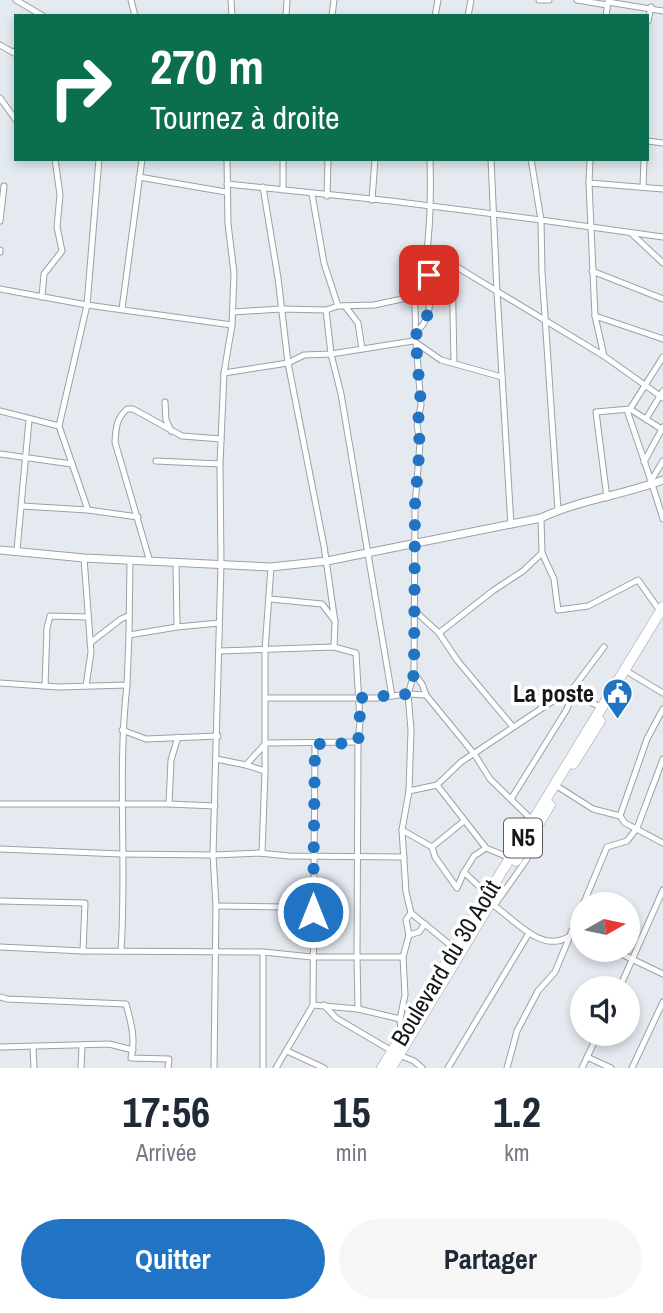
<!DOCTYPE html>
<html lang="fr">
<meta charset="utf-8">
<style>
:root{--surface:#fff;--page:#f6f6f7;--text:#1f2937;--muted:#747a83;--accent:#2074c3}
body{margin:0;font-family:"Archivo Narrow",sans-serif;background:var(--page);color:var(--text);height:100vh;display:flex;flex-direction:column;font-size:26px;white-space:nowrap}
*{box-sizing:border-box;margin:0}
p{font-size:23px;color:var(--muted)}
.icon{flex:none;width:38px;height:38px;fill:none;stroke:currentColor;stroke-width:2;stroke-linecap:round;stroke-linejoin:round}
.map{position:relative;height:1068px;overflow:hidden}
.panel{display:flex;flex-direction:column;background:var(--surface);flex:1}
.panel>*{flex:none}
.banner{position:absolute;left:14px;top:14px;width:635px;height:147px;border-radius:0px;box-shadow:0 4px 10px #0003;background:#0b6e4f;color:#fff;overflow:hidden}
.needle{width:46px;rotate:81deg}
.fabs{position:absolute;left:570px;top:892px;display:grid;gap:14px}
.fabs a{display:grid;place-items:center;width:70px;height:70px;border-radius:50%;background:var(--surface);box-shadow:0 4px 10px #0003;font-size:35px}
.pin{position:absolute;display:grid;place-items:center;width:60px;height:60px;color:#fff;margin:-30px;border-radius:14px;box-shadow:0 4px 10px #0006}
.me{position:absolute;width:77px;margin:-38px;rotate:0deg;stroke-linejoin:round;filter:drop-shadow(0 0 5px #0008)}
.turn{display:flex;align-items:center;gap:24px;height:147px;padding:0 21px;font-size:32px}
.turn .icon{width:91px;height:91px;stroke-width:2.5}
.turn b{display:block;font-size:49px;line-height:60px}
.eta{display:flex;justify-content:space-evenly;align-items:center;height:119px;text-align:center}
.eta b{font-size:42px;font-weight:800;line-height:49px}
.action{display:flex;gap:14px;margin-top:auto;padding:14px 21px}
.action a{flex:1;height:80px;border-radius:42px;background:var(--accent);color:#fff;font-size:28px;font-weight:800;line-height:80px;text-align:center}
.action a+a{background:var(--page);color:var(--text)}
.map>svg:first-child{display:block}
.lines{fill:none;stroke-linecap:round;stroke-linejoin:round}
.street-casing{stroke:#9ca0a6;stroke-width:7}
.secondary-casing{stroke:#9ca0a6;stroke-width:9}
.highway-casing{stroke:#9ca0a6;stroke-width:11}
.street{stroke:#fff;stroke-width:5}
.secondary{stroke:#fff;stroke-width:7}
.highway{stroke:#fff;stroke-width:10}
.route{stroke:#2074c3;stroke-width:12;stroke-dasharray:0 21.6}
.labels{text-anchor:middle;stroke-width:7;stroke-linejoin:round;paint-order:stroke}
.shield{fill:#fff;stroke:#5b5c5e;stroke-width:2}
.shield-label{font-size:23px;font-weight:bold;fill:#151619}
.poi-label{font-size:24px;font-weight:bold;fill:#151619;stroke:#fff;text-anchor:end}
.street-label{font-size:24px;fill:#151619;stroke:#fff}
</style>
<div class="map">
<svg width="663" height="1068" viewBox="0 0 663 1068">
<rect width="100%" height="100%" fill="#e5eaf1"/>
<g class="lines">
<defs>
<g id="street">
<polyline points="16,0 43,16"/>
<polyline points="131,0 135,16"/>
<polyline points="231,0 232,16"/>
<polyline points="539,0 549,0"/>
<polyline points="577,0 607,5"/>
<polyline points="608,2 663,11"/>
<polyline points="286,16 287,0"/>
<polyline points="332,16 334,0"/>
<polyline points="435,16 438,0"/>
<polyline points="468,16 471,0"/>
<polyline points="606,16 608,2"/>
<polyline points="648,21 651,7"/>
<polyline points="0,45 14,53 16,50"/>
<polyline points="0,98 16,120"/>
<polyline points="648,141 663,143"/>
<polyline points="283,159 283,190"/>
<polyline points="491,159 497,292 511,525"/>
<polyline points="531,159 541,220 663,237"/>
<polyline points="590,159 589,183 595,316 604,356"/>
<polyline points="139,177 226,192"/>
<polyline points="589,183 663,189"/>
<polyline points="227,184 391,201 541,220 542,272 558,510"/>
<polyline points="263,187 278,278 288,363 324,546 335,622 334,647"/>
<polyline points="643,187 644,159"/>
<polyline points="312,194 324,263 338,306"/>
<polyline points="327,196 328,159"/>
<polyline points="372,200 375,159"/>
<polyline points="0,221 4,186"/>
<polyline points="632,234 663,263"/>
<polyline points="0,250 0,252"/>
<polyline points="452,264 454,363"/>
<polyline points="592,271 663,299"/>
<polyline points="0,289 87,305 232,325"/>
<polyline points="42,297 44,274 62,251 57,227 60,195 55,159"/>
<polyline points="345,306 358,323 362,349"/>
<polyline points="122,309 142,159"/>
<polyline points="326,310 331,354 341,394 392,696"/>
<polyline points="233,312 281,309 326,310 338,306 374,305 416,296"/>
<polyline points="595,316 663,339"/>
<path d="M417,331C436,316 430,280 426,259L452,264L604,356L663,398"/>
<polyline points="415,342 441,360 502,377"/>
<path d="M224,373L288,363L304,355L331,354L413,341C418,327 414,314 415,299C417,284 424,271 426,257C431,224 431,192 430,159"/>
<polyline points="165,402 166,420 171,431"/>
<polyline points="630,409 663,430"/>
<path d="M627,410C639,446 652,482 663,519"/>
<polyline points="0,411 59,426 88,510 138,517"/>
<polyline points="646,419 663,391"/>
<polyline points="59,426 87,305 99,159"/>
<polyline points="0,454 72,464"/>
<polyline points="156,461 220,464"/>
<polyline points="644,462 663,427"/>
<polyline points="652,479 663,461"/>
<polyline points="607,498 596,412 630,409 663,357"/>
<polyline points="22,506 88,510"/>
<polyline points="541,518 542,553 554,579 558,610 588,606 638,580 660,611"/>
<polyline points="17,550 29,420"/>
<polyline points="84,558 91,652 86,686"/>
<polyline points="130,561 129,635 177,627"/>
<path d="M150,562L115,442C116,428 116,419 127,409H133L182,436L221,439"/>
<polyline points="176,563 177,627 219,623"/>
<polyline points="270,599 322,604 335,621"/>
<polyline points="416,612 439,633 457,660 513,727"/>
<polyline points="439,633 494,590 523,571 542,553"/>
<polyline points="90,643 121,619 128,616"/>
<polyline points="219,651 334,647 356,653 360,722 358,742 357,956 358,1009"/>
<polyline points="628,672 663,693"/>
<polyline points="414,674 422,684 426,695"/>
<polyline points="0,683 58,687 127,685 129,635"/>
<polyline points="45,686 47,628 50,616 88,617"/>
<polyline points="572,694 601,707"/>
<polyline points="266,698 377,698 408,694 426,695 475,755 490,779 533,821"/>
<polyline points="122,730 146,739 218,736"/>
<polyline points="216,759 246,765 266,743 358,742"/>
<polyline points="246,765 265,771 262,853"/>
<polyline points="265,771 265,650 271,567"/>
<polyline points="437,785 486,848 510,858"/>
<polyline points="560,788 593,809 620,816 625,823 663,843"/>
<polyline points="409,791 437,785 461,762 574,687 604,647"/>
<polyline points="511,799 567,709 572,695"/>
<polyline points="0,804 169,804 215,806"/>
<polyline points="169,804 171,760 178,737"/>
<polyline points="620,816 647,739 663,709"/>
<polyline points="402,830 432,847 435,857 457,888 464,872 488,895"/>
<polyline points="432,847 464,821"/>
<polyline points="0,849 121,854 213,855 259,853 289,856 404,857"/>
<polyline points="464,872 474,856 486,848"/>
<polyline points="0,901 85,903 83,951"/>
<path d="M490,903C513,917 540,954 568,937"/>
<polyline points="216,906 284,907 313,912"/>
<polyline points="494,906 527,859"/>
<polyline points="411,913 454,948"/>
<polyline points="571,932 583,937"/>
<polyline points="409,935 419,932 425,924"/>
<polyline points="0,947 83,951 263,952 312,957 403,957 405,995 400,1019 401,1033"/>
<path d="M121,950C127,862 117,773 127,685"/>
<polyline points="613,950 663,974"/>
<polyline points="263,952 263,1068"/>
<polyline points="403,957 409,935 406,920 411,913 406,892 402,830 409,791 411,730 408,694 414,674 415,505 420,443 417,425 421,405 416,343"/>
<polyline points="619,989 663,890"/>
<path d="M0,997L7,999L126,1004C131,1022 136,1040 131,1058L169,1059L168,1068"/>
<polyline points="313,1005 358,1009 400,1019"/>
<polyline points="324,1005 336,1018 392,1051"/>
<polyline points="0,1047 109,1044 133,1050"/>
<polyline points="33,1047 34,1068"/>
<polyline points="287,1051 324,1068"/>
<polyline points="399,1055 414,1061 422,1068"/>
<polyline points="587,1057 611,1068"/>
<polyline points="81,1068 82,1045"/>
<polyline points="214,1068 216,906 213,855 221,565 220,464 224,373 232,325 234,273 228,224 227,159"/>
<polyline points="276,1068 313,1005 315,744"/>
<polyline points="448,1068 529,933"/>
<polyline points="507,1068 517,1031 538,991 555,972 607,847 627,841 637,828 663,759"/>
<polyline points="582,1068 598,1034"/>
<polyline points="632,1068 663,1002"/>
</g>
<path id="secondary" d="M0,550L84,558L271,567L327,561L541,518C579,500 623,495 663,480"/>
<g id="highway">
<polyline points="573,764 600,721"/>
<polyline points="516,861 550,805"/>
<polyline points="382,1068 663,607"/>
<polyline points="391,1068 494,897"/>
</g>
</defs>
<use href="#street" class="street-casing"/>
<use href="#secondary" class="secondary-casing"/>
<use href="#highway" class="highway-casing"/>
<use href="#street" class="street"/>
<use href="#secondary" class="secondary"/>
<use href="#highway" class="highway"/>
</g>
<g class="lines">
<path class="route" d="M313,912L315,744L358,743L360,722L359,698L408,694L414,674L415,505L420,443L417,425L421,405L416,343L413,341C416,332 422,329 425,322C431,307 429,291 429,275"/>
</g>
<defs>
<symbol id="civic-pin" viewBox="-11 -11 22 30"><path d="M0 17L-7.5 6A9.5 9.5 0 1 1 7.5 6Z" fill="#2074c3" stroke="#fff"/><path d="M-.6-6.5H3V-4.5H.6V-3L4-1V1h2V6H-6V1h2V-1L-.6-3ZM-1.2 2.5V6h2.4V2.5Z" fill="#fff"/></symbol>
</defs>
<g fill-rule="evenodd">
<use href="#civic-pin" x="600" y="676" width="35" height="47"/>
</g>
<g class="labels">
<rect class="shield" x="504" y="818.5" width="38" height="39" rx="5"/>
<g class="shield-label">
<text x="523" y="846">N5</text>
</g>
<g class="poi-label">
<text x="594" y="702">La poste</text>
</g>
<g class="street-label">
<text transform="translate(446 963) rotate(-59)" y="8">Boulevard du 30 Août</text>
</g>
</g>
</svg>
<div class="fabs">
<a><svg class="needle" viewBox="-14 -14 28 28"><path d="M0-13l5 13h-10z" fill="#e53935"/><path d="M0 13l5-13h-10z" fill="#747a83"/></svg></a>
<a><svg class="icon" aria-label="sound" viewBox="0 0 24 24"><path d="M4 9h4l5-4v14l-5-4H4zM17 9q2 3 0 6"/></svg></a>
</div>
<div class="pin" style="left:429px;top:275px;background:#d93025"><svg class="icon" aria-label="arrive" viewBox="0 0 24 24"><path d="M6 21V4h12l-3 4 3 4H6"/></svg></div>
<svg class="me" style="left:313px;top:912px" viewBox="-20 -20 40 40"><circle r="17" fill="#2074c3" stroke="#fff" stroke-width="3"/><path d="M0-11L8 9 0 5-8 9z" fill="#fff"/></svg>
<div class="banner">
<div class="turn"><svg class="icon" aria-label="right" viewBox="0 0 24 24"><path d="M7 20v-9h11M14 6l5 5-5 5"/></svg><div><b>270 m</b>Tournez à droite</div></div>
</div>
</div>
<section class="panel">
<div class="eta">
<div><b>17:56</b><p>Arrivée</p></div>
<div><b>15</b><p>min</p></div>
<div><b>1.2</b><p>km</p></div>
</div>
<div class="action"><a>Quitter</a><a>Partager</a></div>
</section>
